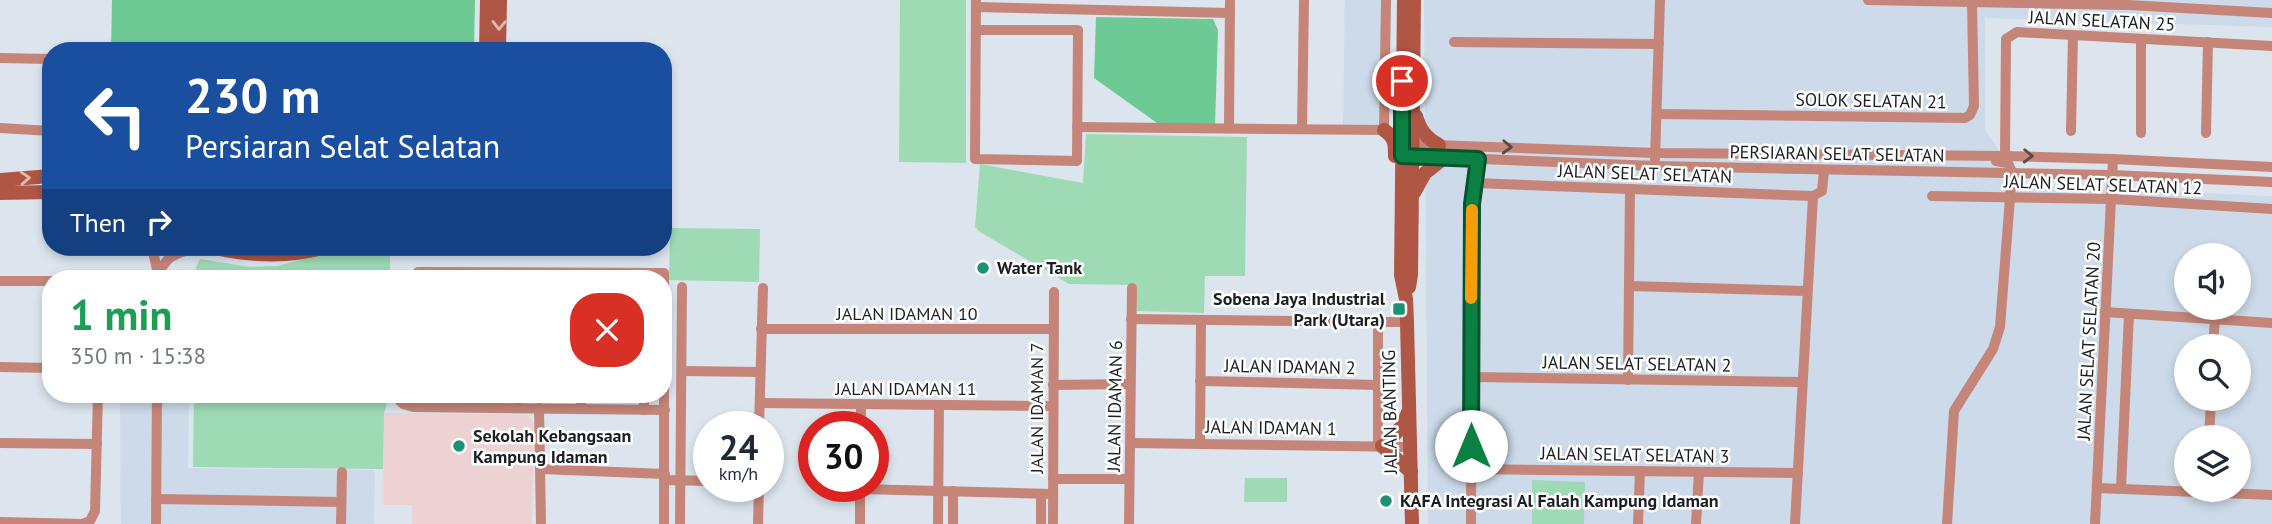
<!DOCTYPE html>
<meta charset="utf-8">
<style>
:root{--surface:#fff;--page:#f2f2f3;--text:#1f2937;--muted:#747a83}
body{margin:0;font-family:"PT Sans",sans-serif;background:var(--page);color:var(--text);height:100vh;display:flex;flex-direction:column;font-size:26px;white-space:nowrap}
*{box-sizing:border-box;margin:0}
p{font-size:23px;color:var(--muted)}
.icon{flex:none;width:38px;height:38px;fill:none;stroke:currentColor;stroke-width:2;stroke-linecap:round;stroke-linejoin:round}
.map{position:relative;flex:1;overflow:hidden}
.side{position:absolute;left:42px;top:270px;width:630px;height:133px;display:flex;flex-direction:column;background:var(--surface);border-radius:28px;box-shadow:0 4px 10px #0003}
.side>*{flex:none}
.top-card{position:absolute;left:42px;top:42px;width:630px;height:214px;border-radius:28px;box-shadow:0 4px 10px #0003;background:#1a4fa0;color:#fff;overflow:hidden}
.fabs{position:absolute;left:2174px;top:243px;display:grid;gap:14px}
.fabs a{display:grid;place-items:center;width:77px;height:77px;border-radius:50%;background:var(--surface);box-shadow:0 4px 10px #0003;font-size:35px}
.speed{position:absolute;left:693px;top:411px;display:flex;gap:14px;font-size:35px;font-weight:700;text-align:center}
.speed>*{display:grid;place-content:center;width:91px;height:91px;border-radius:50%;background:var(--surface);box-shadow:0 4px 10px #0003;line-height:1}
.speed small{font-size:18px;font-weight:400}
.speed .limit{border:10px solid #d22;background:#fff;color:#111}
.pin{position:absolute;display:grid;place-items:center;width:60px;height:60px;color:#fff;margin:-30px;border:4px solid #fff;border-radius:50%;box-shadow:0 2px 7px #0007}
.me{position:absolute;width:77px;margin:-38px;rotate:0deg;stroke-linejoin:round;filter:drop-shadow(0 0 5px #0008)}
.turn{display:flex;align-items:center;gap:24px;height:147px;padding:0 28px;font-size:32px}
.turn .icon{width:91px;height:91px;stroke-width:2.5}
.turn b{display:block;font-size:49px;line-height:60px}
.then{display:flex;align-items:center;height:66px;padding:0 28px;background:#0003;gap:14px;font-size:26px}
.round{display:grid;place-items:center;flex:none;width:74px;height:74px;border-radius:28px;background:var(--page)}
.overview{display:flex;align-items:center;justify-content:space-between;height:119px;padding:0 28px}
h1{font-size:42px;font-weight:600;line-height:52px;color:#1e9e55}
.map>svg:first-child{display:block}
.built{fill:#ccdae9;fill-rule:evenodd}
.education{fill:#edd2d3}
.green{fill:#9edbb5}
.forest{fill:#6eca94}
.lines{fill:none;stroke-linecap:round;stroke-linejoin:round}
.minor{stroke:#c58679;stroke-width:10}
.secondary{stroke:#b05645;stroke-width:14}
.oneway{stroke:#dfbbb5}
.oneway2{stroke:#604845}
.route-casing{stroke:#07532c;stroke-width:18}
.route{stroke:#0b8043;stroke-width:12}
.slow{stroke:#f59e0b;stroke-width:12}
.poi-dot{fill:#1b9175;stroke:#fff;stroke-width:2.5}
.labels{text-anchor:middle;stroke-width:5;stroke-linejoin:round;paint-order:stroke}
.street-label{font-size:18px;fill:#1c1f22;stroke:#fff}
.poi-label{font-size:18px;font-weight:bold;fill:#1c1f22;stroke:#fff;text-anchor:start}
</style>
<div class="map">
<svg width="2272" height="524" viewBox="0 0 2272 524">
<rect width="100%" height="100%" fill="#dce5ee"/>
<g class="built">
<polygon points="1345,0 1383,0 1380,127 1343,126"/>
<path d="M1424,0H2272V27L1985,18V130L2023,185L2272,196V524H1428ZM2186,256H2238V308H2186ZM2186,346H2238V399H2186ZM2186,438H2238V490H2186Z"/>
<polygon points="120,394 189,394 188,468 375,470 374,524 121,524"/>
</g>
<polygon class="education" points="384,413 528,415 534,423 532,524 412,524 412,505 383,505"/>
<g class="green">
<polygon points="900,0 966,0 966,163 899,162"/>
<polygon points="1086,134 1247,137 1245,276 1205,276 1204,313 1137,311 1136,285 1069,284 980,232 975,227 980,164 1083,183"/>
<polygon points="670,228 760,229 759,282 669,280"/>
<polygon points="351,247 390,247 390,278 196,278 196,267 200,259 250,267 277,266"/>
<polygon points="194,394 387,394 387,404 384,413 383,469 193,467"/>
<polygon points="1245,478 1287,478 1287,502 1244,502"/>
<polygon points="1532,480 1585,482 1584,524 1532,524"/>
</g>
<g class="forest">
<polygon points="112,0 475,0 474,51 111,51"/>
<polygon points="1096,17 1213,19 1218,30 1215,125 1157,123 1094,78"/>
</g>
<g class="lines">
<g class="minor">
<polyline points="976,0 975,159 1077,161 1078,30 978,30"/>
<polyline points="1868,0 2128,5 2272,13"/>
<polyline points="976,7 1230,13"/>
<polyline points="2141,39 2141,133"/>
<polyline points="1454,42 1659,44"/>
<polyline points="0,58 51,59"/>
<polyline points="1658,114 1965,118 1970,115 1974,106 1972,3"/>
<polyline points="1077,127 1384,130 1386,0"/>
<polyline points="0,128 51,131"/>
<polyline points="1229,128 1230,0"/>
<polyline points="1302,128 1304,0"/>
<polyline points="2071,131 2073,35"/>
<polyline points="2206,133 2208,42"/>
<polyline points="1406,144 1656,153 2005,156 2113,159 2272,167"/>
<polyline points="1406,156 1655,166 2112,175 2272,182"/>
<polyline points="2005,156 2006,39 2017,32 2272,46"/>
<polyline points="1655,159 1660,0"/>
<polyline points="1475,183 1813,196"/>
<polyline points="1932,196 2111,199 2272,209"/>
<polyline points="152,247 158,274"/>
<polyline points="418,272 664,273 664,524"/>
<path d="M158,274C171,251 174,256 196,247"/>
<polyline points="0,281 51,281"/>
<polyline points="1629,286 1807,291"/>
<polyline points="2105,312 2272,323"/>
<polyline points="1131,319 1378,322 1378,446"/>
<polyline points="1378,322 1407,322"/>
<polyline points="761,329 1053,329"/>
<polyline points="2213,346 2215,319"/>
<polyline points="0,367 51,368"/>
<polyline points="682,371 760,372"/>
<polyline points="1471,377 1802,382"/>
<polyline points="1628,380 1630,189"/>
<polyline points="1200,381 1378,385"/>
<polyline points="1053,385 1130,384"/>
<polyline points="393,394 403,404 413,407 665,410"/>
<polyline points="760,403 1052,406"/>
<polyline points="861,405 861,427"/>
<polyline points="518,408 518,394"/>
<polyline points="539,408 541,524"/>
<polyline points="581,409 581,394"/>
<polyline points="644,410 644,394"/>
<polyline points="759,427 763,288"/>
<polyline points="2209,438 2211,399"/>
<polyline points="0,443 97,444"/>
<polyline points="1131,443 1411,447"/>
<polyline points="1200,443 1201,321"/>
<polyline points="541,469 665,474"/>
<polyline points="1472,469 1798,473"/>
<polyline points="1053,479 1129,479"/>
<polyline points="665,480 709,481"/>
<polyline points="860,486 860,524"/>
<polyline points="2098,488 2272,495"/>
<polyline points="2121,488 2129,314"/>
<polyline points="860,489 1052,494"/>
<polyline points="1041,494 1041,524"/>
<polyline points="156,499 341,502"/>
<polyline points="0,522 82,524 90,521 95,511 98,394"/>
<polyline points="156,524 157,394"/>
<polyline points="341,524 342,472"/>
<polyline points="680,524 682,287"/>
<polyline points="758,524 759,486"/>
<polyline points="938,524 939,405"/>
<polyline points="953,524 953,491"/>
<polyline points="1053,524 1054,292"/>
<polyline points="1129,524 1132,288"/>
<polyline points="1471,524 1472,204 1478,159"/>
<polyline points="1638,524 1640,471"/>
<polyline points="1696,524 1699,472"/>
<polyline points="1795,524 1813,196 1822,191 1824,170"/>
<polyline points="1947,524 1954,411 1993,349 2000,327 2012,172 2008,163 1996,161"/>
<polyline points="2095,524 2113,159"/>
</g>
<g class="secondary">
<polyline points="1404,0 1401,275 1406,299 1407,322 1412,524"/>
<polyline points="486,51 487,0"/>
<polyline points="499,51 500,0"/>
<path d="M1416,116C1420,130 1426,138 1439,145"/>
<path d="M1384,130C1395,138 1395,143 1395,156"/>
<polyline points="0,180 51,176"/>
<polyline points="0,193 51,192"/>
<polyline points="1414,193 1425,173 1444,158"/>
<path d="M211,247C249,256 288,258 326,247"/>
<polyline points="1409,287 1411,275 1414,0"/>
<polyline points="1382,446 1411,472"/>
<polyline points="1385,446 1402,426 1409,410"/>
</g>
</g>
<defs><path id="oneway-chevron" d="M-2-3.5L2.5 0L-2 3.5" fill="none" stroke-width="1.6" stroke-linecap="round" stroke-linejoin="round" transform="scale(1.75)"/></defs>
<g class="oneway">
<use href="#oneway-chevron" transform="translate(499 25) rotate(91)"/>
<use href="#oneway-chevron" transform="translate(25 178) rotate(-4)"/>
</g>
<g class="oneway2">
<use href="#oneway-chevron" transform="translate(1507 147) rotate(2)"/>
<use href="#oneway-chevron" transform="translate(2028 156) rotate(2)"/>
</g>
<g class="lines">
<defs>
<polyline id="route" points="1402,81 1402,156 1478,159 1472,204 1471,446"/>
</defs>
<use href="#route" class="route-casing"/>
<use href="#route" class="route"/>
<polyline class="slow" points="1471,298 1472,210"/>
</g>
<g class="poi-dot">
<circle cx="983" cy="268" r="7"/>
<rect x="1392" y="302" width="14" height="14" rx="3.5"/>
<circle cx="459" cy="446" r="7"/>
<circle cx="1386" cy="501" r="7"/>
</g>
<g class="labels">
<g class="street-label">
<text transform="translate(2102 21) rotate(3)" y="6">JALAN SELATAN 25</text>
<text transform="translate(1871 101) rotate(1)" y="6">SOLOK SELATAN 21</text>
<text transform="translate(1837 154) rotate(1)" y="6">PERSIARAN SELAT SELATAN</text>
<text transform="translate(1645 174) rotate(2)" y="6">JALAN SELAT SELATAN</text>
<text transform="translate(2103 185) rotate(2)" y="6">JALAN SELAT SELATAN 12</text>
<text x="907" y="320">JALAN IDAMAN 10</text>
<text transform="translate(2089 341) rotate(-87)" y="6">JALAN SELAT SELATAN 20</text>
<text transform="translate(1637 364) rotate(1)" y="6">JALAN SELAT SELATAN 2</text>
<text transform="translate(1290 367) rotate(1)" y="6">JALAN IDAMAN 2</text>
<text x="906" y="395">JALAN IDAMAN 11</text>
<text transform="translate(1115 406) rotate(-89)" y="6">JALAN IDAMAN 6</text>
<text transform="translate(1037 408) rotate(-90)" y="6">JALAN IDAMAN 7</text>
<text transform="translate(1390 412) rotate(-91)" y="6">JALAN BANTING</text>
<text transform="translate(1271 428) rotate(1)" y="6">JALAN IDAMAN 1</text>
<text transform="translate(1635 455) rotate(1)" y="6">JALAN SELAT SELATAN 3</text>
</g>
<g class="poi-label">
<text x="997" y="274">Water Tank</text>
<text x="1385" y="305" text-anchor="end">Sobena Jaya Industrial<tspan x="1385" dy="21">Park (Utara)</tspan></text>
<text x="473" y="442">Sekolah Kebangsaan<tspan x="473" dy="21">Kampung Idaman</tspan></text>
<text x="1400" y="507">KAFA Integrasi Al Falah Kampung Idaman</text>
</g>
</g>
</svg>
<div class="fabs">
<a><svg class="icon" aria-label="sound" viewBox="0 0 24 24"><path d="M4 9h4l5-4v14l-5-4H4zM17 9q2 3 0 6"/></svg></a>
<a><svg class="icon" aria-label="search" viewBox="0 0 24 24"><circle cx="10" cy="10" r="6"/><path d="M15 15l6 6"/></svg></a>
<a><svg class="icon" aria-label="layers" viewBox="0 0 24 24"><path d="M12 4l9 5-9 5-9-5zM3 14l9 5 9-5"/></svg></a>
</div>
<div class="speed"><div>24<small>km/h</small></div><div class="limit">30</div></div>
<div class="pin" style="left:1402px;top:81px;background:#d93025"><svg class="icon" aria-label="arrive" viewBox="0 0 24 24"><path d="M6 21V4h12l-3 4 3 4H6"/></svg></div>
<svg class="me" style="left:1471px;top:446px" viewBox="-20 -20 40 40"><circle r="19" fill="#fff"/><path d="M0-13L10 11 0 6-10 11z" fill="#0b8043"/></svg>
<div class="top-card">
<div class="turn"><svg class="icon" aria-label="left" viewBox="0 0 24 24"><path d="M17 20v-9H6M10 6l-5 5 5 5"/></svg><div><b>230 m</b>Persiaran Selat Selatan</div></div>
<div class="then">Then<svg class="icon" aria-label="right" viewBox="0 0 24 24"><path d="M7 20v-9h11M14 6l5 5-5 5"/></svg></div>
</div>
<section class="side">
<div class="overview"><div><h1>1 min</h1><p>350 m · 15:38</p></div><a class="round" style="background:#d93025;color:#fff"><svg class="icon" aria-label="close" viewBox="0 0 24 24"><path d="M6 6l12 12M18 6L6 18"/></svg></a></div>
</section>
</div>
